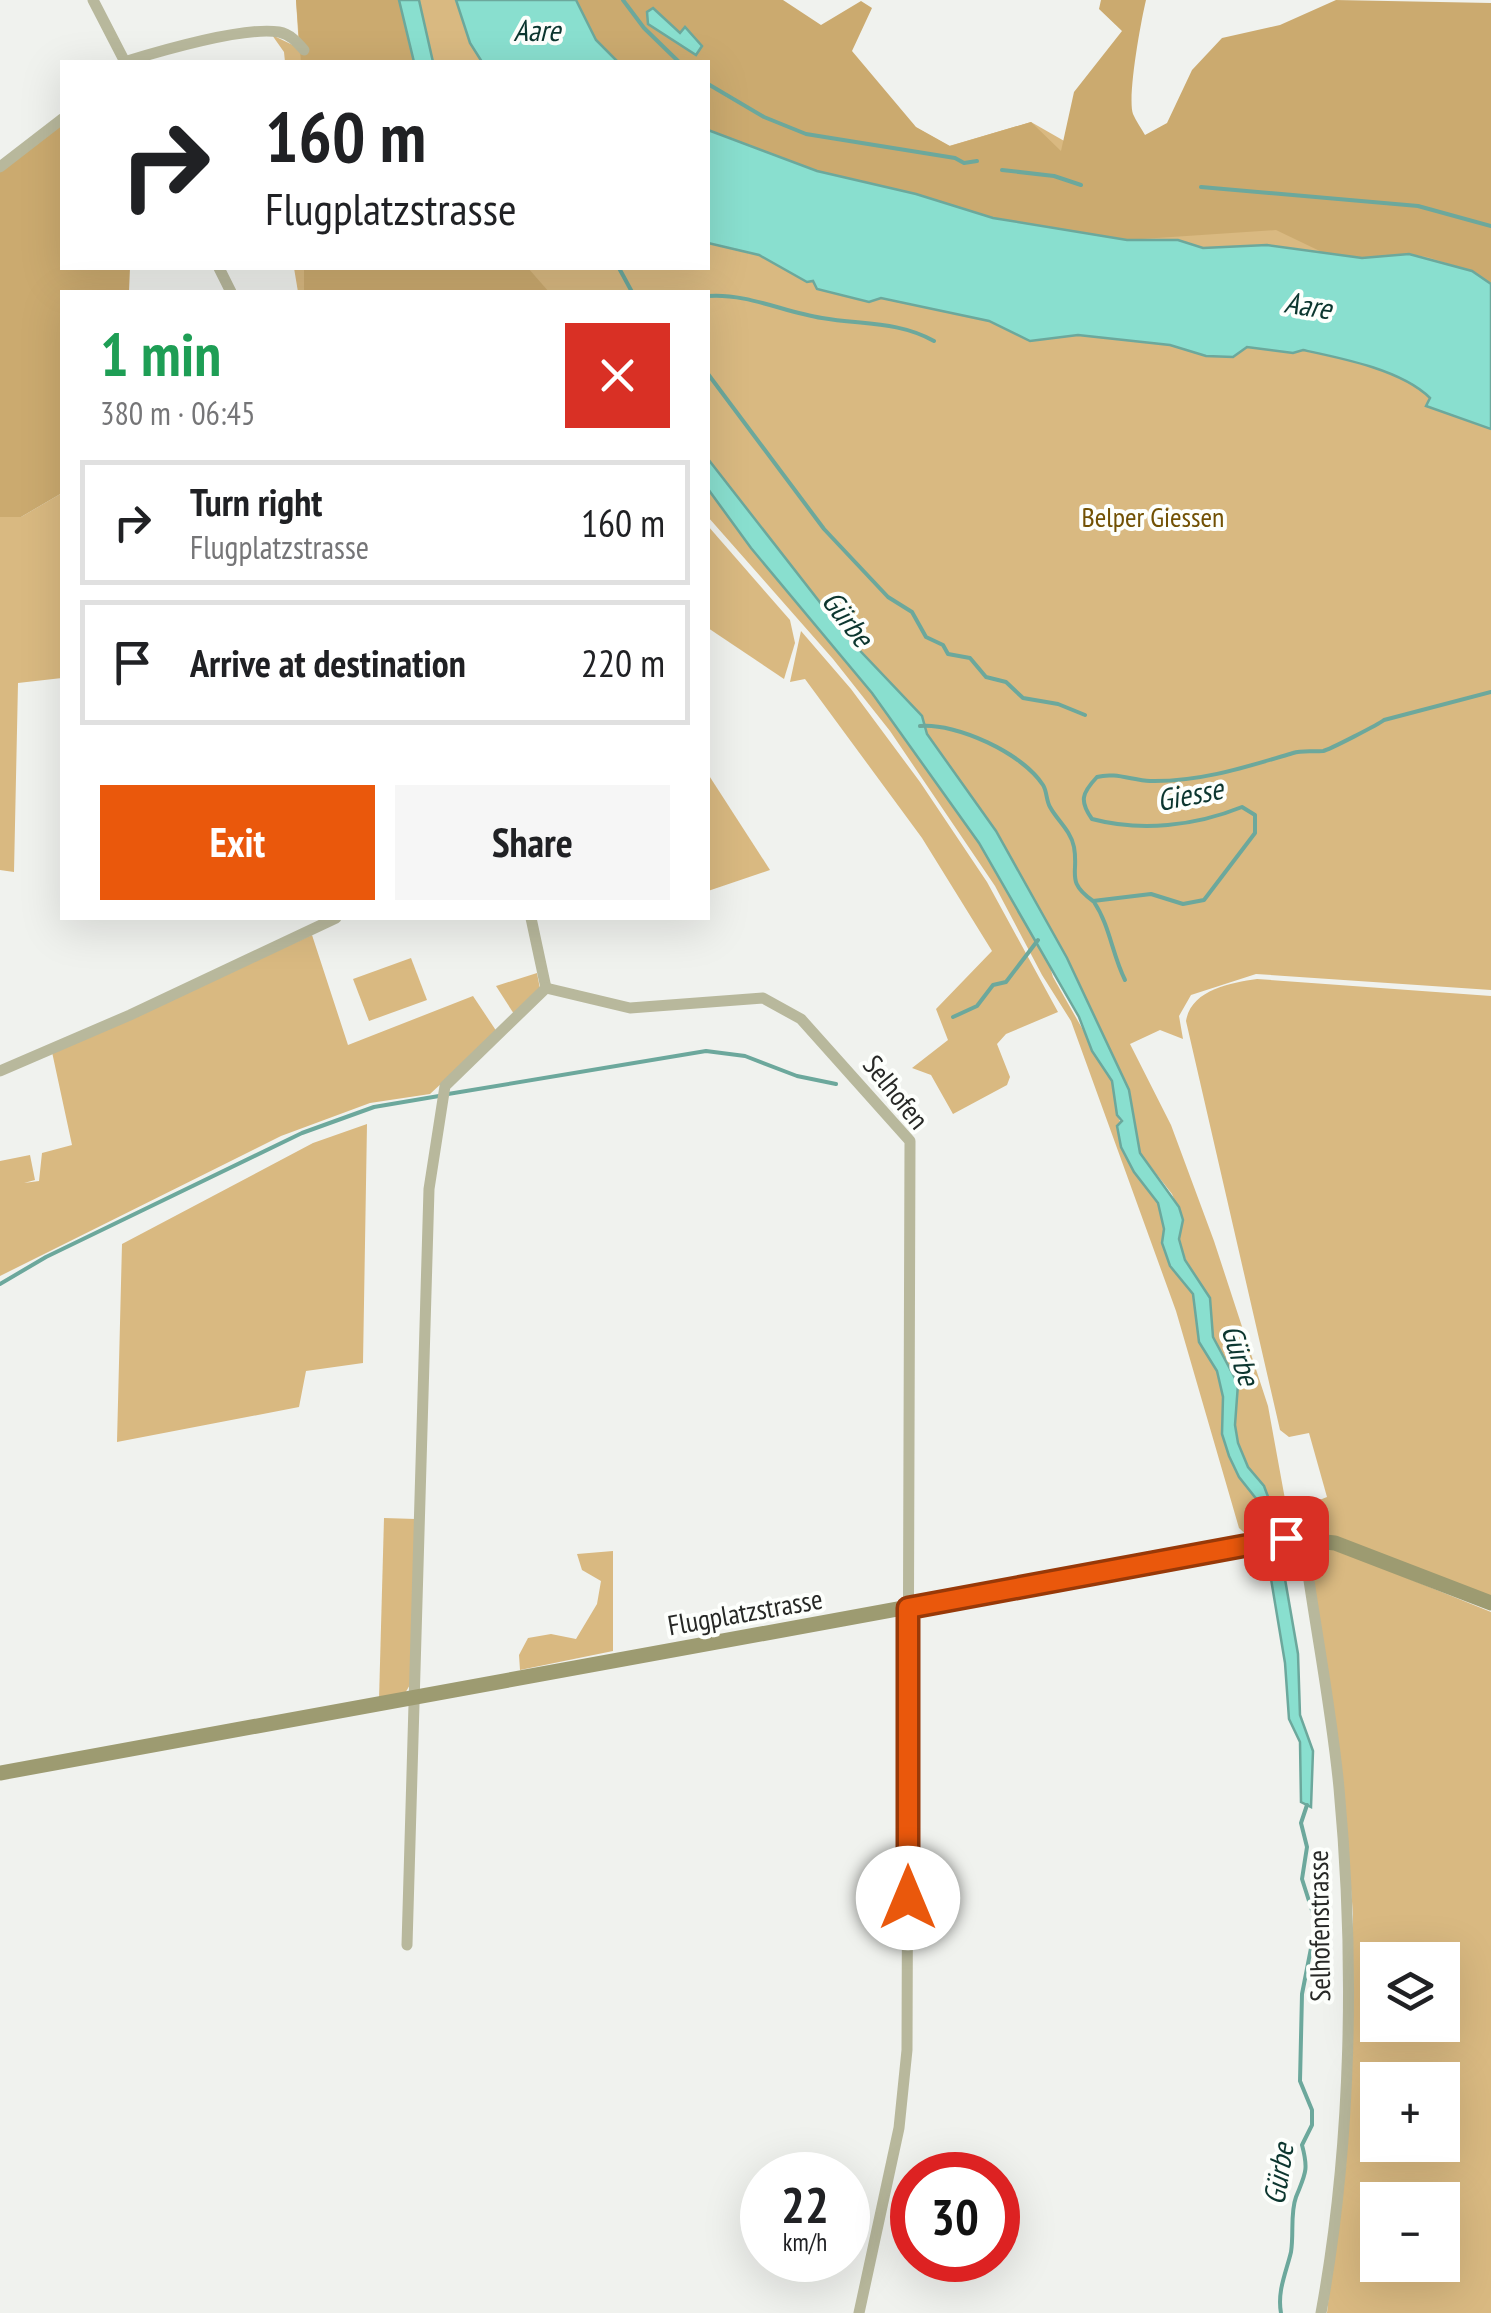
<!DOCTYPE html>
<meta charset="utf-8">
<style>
:root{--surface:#fff;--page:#f6f6f6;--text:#202124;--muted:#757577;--line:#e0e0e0;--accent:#ea580c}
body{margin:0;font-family:"PT Sans Narrow",sans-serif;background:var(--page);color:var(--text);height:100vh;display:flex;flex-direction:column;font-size:38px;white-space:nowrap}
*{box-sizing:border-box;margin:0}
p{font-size:32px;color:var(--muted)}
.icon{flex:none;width:55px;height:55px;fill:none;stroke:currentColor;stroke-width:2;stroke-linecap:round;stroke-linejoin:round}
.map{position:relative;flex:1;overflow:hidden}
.sheet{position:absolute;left:60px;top:290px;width:650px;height:630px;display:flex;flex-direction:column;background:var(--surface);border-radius:0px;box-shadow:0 10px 40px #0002}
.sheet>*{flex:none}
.hud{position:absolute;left:60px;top:60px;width:650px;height:210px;border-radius:0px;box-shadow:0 10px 40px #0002;background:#fff;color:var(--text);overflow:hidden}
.tools{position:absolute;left:1360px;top:1942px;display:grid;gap:20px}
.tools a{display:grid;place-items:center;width:100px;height:100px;border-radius:0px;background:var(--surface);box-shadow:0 10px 40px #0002;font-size:50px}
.speed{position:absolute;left:740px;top:2152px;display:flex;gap:20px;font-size:50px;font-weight:700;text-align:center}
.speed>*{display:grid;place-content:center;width:130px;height:130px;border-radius:50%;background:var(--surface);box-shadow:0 10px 40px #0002;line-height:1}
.speed small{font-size:25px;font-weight:400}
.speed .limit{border:15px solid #d22;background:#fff;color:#111}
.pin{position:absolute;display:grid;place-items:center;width:85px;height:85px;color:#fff;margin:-42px;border-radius:20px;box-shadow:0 5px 15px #0006}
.me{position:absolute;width:110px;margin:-55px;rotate:0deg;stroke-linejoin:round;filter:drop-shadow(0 0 8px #0008)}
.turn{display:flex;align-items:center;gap:35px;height:210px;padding:0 40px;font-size:45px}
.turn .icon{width:130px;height:130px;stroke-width:2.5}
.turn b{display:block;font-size:70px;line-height:85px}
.round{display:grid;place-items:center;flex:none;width:105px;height:105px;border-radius:0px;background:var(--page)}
.head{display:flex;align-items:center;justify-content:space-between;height:170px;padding:0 40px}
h1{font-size:60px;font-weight:700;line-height:75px;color:#1e9e55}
.button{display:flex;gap:20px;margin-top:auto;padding:20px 40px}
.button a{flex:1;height:115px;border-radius:0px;background:var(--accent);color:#fff;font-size:40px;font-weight:700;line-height:115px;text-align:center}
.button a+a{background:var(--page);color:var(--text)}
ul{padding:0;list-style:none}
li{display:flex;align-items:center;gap:30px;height:125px;margin:0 20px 15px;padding:0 20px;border:5px solid var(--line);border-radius:0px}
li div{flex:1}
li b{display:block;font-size:38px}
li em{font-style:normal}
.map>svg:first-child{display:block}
.green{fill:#d9b981;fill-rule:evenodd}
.forest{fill:#cbaa6f}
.water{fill:#89dfcf;stroke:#6ca89c;stroke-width:2.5}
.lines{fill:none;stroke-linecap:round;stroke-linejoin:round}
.stream{stroke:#6ca89c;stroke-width:4}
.street{stroke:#b8b89c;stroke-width:11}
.secondary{stroke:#9d9b71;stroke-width:15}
.route-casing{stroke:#983908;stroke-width:25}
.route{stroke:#ea580c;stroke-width:18}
.labels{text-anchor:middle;stroke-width:8;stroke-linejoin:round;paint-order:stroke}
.park-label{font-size:28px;fill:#725104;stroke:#fdfffc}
.street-label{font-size:28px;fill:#272826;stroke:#fdfffc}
.water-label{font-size:30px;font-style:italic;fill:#0c362f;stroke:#fdfffc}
</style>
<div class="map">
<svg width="1491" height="2313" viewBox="0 0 1491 2313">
<rect width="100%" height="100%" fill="#f0f2ee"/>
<g class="green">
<polygon points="296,0 728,0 915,127 949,146 1031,122 1129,178 1491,98 1491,990 1256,974 1191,995 1179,1016 1183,1039 1160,1030 1130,1044 1171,1125 1214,1241 1268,1406 1291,1532 1279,1534 1264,1486 1248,1467 1238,1443 1235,1425 1238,1384 1213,1337 1210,1298 1186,1260 1178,1239 1183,1220 1172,1194 1140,1153 1129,1090 1067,958 1017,872 997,871 1046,954 1053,977 1112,1081 1117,1115 1158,1203 1164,1230 1162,1243 1193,1294 1199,1342 1217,1371 1223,1397 1222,1434 1229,1456 1239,1477 1258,1500 1266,1537 1252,1540 1239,1528 1176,1311 1071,1021 1042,975 995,886 890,731 833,659 708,517 708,292 298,292 294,268 708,268 708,62 285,62 284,52 272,35 299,48"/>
<polygon points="62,493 62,678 18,683 14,872 0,870 0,517 21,517"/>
<polygon points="708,526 790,620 795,643 784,679 708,628"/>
<polygon points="801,631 851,689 920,782 987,882 1058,1012 1006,1034 997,1044 1010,1077 1007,1085 953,1114 931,1075 912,1068 948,1040 936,1009 992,951 922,838 805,679 790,682"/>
<polygon points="708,774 770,870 708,891"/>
<polygon points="312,935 348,1045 473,996 497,1032 430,1094 370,1103 281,1136 0,1276 0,1161 30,1155 35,1180 24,1183 39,1181 42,1153 72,1145 52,1052"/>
<polygon points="411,958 427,1000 369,1021 353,979"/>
<polygon points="537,973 540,989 514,1014 496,986"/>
<path d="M1257,979L1491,996V1599L1337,1538C1316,1534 1303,1532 1297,1509L1327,1497L1309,1433L1289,1437L1280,1430L1186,1021C1191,990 1230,983 1257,979Z"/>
<polygon points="367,1124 363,1363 306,1371 299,1407 117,1442 122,1244 313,1143"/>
<polygon points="384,1518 416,1519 411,1683 404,1695 379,1700"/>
<path d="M1324,1548H1333L1491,1612V2313H1327L1350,2089L1353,1914L1346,1827L1311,1561ZM1378,1960H1442V2025H1378ZM1378,2080H1442V2145H1378ZM1378,2200H1442V2265H1378Z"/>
<polygon points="613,1551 613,1651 520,1670 519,1655 528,1638 551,1634 576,1639 597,1604 601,1581 582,1570 577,1554"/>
</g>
<g class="forest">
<polygon points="296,0 399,0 414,62 301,62"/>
<path d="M576,0H783L821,25L861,1L872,8L852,51L916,127L950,146L1031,122L1061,151L1074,92L1122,31L1099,9L1101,0H1146C1141,21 1127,97 1133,114C1136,121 1141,128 1145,135L1167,123L1192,70L1222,38L1280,25L1336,0L1491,3V284L1472,271L1427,257L1409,254L1362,258L1326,254L1276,230L1127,240L993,218L916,194L817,171L708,130V62H618L596,40Z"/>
<polygon points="60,124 62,268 130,268 129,292 62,292 62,493 21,517 0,517 0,171"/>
<polygon points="304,268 528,268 549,292 304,292"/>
</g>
<g class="water">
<polygon points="399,0 419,0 433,62 414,62"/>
<polygon points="456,0 576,0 596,40 618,62 482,62 470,43"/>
<polygon points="653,8 680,33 685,27 702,46 696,55 648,24 647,12"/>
<path d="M708,130L817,171L916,194L993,218L1127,240H1178L1203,248L1267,245L1362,258L1409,254L1472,271L1491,284V429L1426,406L1430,398C1402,370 1341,358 1303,350L1293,353L1247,347L1233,357L1206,356L1170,345L1078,335L1030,341L989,321L881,298L869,302L817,289L813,281L807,282L759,255L708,243Z"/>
<polygon points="708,459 847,637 922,716 927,734 996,831 1067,958 1129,1090 1140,1153 1179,1207 1183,1220 1179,1239 1185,1260 1210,1298 1213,1337 1238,1384 1235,1425 1238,1443 1248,1467 1264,1486 1273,1510 1298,1654 1300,1715 1313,1751 1311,1807 1301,1802 1300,1742 1289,1719 1285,1663 1258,1501 1239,1477 1229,1456 1222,1434 1223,1397 1217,1371 1199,1342 1193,1294 1170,1266 1162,1243 1164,1229 1158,1203 1134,1172 1121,1147 1117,1126 1122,1121 1117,1115 1112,1081 1092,1051 1079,1017 979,843 872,693 751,548 708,489"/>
</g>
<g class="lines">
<g class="stream">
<polyline points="623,0 644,28 679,62"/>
<polyline points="708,84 764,117 806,134 955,158 964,163 977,161"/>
<polyline points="1002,170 1054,176 1081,185"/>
<polyline points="1201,187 1418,206 1491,226"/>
<polyline points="619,268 632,292"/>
<path d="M708,296C746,293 784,312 822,318C862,325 898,321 934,341"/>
<polyline points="708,374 824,529 888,597 912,612 926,637 943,645 948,654 970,658 986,677 1006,682 1023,698 1058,704 1085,715"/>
<path d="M920,726C957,723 1022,753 1043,785C1047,791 1046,800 1050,807C1057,820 1071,831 1074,847C1079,874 1065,881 1093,901L1151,894L1183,904L1204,900L1255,833V815L1242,807C1195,826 1141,832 1092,819C1079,801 1082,793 1097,777C1114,772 1132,780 1150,781C1201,782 1246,767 1293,753C1302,750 1313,752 1323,751C1329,750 1379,724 1384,720L1491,692"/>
<path d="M1094,902C1110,926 1112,954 1125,980"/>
<polyline points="953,1017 977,1006 993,985 1006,982 1038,940"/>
<polyline points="448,1094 706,1051 745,1056 797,1076 836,1084"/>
<polyline points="0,1284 46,1257 302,1133 374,1107 439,1096"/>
<path d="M1281,2313C1277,2291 1286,2273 1291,2252C1294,2234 1290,2213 1296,2197C1305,2174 1309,2171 1302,2145L1312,2125V2110L1300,2081L1302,1994L1316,1923L1302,1879L1307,1847L1301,1823L1307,1805"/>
</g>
<g class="street">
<polyline points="93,0 125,62"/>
<path d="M124,62C160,51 243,26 279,32C290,34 297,42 304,50"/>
<polyline points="0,167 62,119"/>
<polyline points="219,268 231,292"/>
<polyline points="531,918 546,988"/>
<polyline points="546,988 630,1008 763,998 801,1019 910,1141 907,2050 899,2128 859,2313"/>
<polyline points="0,1071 130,1015 336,918"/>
<path d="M1303,1539C1314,1622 1331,1704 1339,1788C1355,1960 1352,2143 1321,2313"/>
<polyline points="407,1945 429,1189 445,1086 546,988"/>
</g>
<polyline class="secondary" points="0,1773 1286,1538 1335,1543 1491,1603"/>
</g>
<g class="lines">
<defs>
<polyline id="route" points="908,1898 908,1608 1286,1538"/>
</defs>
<use href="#route" class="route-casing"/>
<use href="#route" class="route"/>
</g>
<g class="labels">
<g class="park-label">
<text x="1153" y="527">Belper Giessen</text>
</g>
<g class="street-label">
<text transform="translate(896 1092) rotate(51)" y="10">Selhofen</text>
<text transform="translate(745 1612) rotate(-10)" y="10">Flugplatzstrasse</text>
<text transform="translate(1319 1926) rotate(-91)" y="10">Selhofenstrasse</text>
</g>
<g class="water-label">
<text x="537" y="41">Aare</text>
<text transform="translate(1308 306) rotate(9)" y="10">Aare</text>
<text transform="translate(847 619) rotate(52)" y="10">Gürbe</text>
<text transform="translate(1190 795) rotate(-11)" y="10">Giesse</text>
<text transform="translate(1240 1355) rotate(72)" y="10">Gürbe</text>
<text transform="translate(1279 2174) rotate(-81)" y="10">Gürbe</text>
</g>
</g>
</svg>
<div class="tools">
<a><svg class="icon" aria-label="layers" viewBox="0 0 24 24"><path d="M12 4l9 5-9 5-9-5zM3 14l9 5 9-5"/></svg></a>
<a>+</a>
<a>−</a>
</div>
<div class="speed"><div>22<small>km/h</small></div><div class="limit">30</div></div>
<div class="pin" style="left:1286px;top:1538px;background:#d93025"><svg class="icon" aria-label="arrive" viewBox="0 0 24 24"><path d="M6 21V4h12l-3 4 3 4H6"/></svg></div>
<svg class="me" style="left:908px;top:1898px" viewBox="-20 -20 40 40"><circle r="19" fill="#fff"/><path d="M0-13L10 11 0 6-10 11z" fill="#ea580c"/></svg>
<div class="hud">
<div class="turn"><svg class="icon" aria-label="right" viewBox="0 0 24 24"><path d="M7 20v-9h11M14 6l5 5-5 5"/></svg><div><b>160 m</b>Flugplatzstrasse</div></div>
</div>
<section class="sheet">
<div class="head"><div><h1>1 min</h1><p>380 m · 06:45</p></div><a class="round" style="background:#d93025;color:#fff"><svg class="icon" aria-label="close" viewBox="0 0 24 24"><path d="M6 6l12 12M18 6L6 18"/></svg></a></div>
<ul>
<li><svg class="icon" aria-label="right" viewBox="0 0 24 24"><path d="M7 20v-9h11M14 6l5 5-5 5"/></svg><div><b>Turn right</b><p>Flugplatzstrasse</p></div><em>160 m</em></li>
<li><svg class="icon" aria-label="arrive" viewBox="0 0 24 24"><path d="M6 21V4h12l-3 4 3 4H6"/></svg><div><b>Arrive at destination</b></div><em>220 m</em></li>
</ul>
<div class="button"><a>Exit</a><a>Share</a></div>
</section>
</div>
